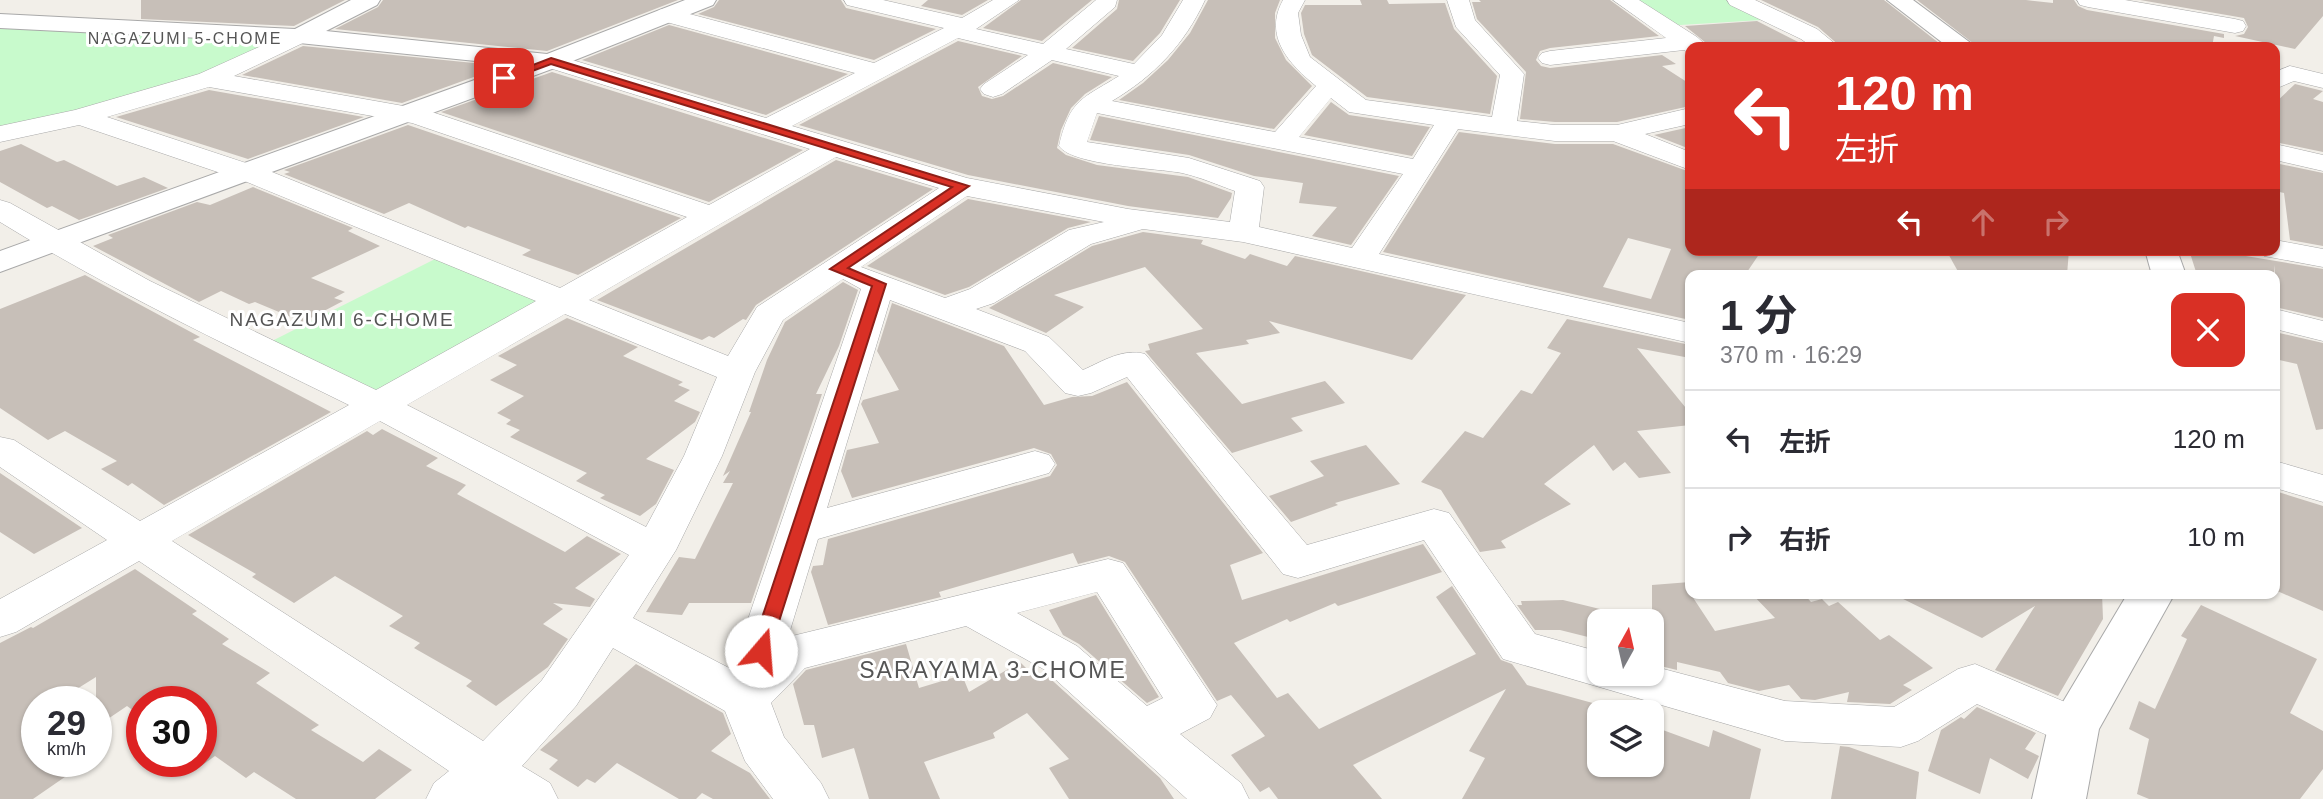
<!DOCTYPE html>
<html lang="ja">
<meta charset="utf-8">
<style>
:root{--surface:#fff;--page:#f2f2f3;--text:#2b2b33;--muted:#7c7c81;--line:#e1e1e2}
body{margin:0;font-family:Helvetica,"Noto Sans JP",sans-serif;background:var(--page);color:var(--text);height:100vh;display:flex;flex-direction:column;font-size:26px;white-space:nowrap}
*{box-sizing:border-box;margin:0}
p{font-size:23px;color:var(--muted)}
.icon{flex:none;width:38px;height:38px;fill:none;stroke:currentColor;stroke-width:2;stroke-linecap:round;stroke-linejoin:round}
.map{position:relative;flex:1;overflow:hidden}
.sheet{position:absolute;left:1685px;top:270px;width:595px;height:329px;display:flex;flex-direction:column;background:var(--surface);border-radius:14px;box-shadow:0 2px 5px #0004}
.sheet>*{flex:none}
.top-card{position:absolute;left:1685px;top:42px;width:595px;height:214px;border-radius:14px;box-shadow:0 2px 5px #0004;background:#d93025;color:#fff;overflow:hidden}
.needle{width:46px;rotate:8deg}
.buttons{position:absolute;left:1587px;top:609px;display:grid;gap:14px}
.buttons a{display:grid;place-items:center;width:77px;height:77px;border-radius:14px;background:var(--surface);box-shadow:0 2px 5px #0004;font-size:35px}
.speed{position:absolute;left:21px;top:686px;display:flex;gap:14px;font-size:35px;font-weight:700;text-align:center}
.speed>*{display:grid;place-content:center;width:91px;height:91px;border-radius:50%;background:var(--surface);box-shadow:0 2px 5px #0004;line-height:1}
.speed small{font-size:18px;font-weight:400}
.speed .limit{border:10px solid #d22;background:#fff;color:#111}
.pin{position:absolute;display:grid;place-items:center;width:60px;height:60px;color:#fff;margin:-30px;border-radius:14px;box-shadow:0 4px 10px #0006}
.me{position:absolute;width:77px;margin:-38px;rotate:18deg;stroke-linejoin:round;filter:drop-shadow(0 0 5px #0008)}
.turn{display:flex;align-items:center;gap:24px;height:147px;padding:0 35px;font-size:32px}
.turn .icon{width:91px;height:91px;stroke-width:2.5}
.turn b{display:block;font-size:49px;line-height:60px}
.lanes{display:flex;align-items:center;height:66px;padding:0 35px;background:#0003;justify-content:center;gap:35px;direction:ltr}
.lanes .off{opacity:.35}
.round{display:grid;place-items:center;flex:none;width:74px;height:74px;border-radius:14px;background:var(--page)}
.head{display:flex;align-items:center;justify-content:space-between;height:119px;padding:0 35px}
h1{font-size:42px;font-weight:700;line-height:52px}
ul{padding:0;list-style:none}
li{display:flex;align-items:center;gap:21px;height:98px;padding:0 35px;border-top:2px solid var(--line)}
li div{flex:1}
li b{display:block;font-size:26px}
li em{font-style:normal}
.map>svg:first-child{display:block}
.park{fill:#c8facc}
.building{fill:#c7bfb8;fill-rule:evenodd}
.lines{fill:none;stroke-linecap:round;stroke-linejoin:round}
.minor-casing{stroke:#a9a9a9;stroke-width:1}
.tertiary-casing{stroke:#a9a9a9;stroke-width:2}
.minor{fill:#fff;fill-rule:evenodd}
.tertiary{fill:#fff;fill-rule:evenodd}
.route{fill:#d93025;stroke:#8d1f18;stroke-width:2}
.labels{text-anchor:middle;stroke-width:6;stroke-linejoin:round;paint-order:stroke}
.far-neighbourhood-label{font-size:16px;letter-spacing:2px;fill:#555;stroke:#fff}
.neighbourhood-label{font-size:19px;letter-spacing:2px;fill:#555;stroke:#fff}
.near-neighbourhood-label{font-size:23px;letter-spacing:2px;fill:#555;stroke:#fff}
</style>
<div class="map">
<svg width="2323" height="799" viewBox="0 0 2323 799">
<rect width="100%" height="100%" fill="#f2efe9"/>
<g class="park">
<polygon points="1624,0 1738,0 1778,19 1664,26"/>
<polygon points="0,21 299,36 245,63 0,134"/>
<polygon points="445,254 563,300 378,406 258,348"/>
</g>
<g class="building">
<polygon points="141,0 345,0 294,26 141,19"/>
<polygon points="383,0 678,0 547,51 335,29 378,7"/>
<polygon points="719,0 841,0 846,8 936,29 874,60 698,14 714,7"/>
<polygon points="928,0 988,0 962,15 921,6"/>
<polygon points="1021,0 1092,0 1042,41 983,28"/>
<polygon points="1119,0 1180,0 1160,33 1133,61 1072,48 1117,9"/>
<polygon points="1208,0 1280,0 1275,13 1275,38 1286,60 1312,86 1274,129 1119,100 1143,83 1168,60 1190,33"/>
<polygon points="1360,0 1387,0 1389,4 1445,3 1454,29 1497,76 1490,114 1367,97 1312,55 1304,34 1301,13 1305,5 1362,5"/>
<polygon points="1479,0 1610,0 1659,36 1550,48 1540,51 1536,60 1541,66 1550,68 1662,55 1676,64 1662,66 1690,84 1690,106 1617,122 1555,122 1520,119 1526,72 1477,19 1472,2 1481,2"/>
<polygon points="1761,0 1884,0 1944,47 1841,47 1818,27"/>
<polygon points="1917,0 2026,0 2053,3 2053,0 2074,0 2078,6 2087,10 2224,34 2224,38 2214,36 2212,47 1978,47"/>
<polygon points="2140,0 2323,0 2323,16 2295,49 2235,36 2244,34 2248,27 2244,18"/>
<polygon points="1757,21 1808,47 1711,47 1685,26"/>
<polygon points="669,25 848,74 766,115 582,60"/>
<polygon points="958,41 1022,56 978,87 982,96 992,99 1003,96 1053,63 1112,77 1085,94 1071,108 1061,130 1057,148 1066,155 1097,165 1188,177 1232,193 1231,198 1218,218 1128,206 968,175 799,125"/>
<polygon points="303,46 504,66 402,103 242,75"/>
<polygon points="552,72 803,150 709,202 441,112"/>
<polygon points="2295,84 2323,91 2313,99 2323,102 2323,152 2275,142 2275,103"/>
<polygon points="209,90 364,117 248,159 116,117"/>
<polygon points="1331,102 1349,115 1430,127 1412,156 1304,135"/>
<polygon points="1099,116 1399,176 1351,245 1312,236 1337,207 1299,203 1303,183 1254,176 1189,155 1090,140"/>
<polygon points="408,125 411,126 681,218 578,275 522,255 531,250 468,226 465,228 409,203 384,214 284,174 290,172 284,170"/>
<polygon points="1690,127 1690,149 1654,135"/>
<path d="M1459,132L1555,144H1613L1690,172V250H1762L1745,275H1690V320L1383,252ZM1628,238L1671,249L1651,299L1603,287Z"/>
<polygon points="21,144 57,162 64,160 117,186 144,177 168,188 79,220 52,206 47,208 0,182 0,151"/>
<polygon points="836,160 933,189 756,305 746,320 743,319 714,338 709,336 702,340 597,300"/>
<polygon points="2275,163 2323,173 2323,246 2290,240 2284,193 2275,191"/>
<polygon points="253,187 353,228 348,231 380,246 311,278 345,292 334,298 343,301 303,322 255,302 249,304 221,291 199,302 93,246 113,238 108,235 197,202 210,205"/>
<polygon points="968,199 1091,222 1068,228 969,287 945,295 867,266"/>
<polygon points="1143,232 1203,240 1201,244 1245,259 1250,254 1287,266 1295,256 1466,295 1412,360 1269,321 1280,333 1246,340 1249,344 1196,353 1242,404 1325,381 1345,403 1291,418 1303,431 1232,453 1145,351 1150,350 1148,344 1203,329 1145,267 1054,295 1084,307 1046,333 989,308 1092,246"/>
<polygon points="1946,250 2069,250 2067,275 1960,275"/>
<polygon points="2189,250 2210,250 2323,269 2323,318 2275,307 2275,265 2274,275 2197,275"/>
<polygon points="85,275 200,337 193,340 331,412 164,505 132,483 128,486 101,469 117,461 65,431 48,440 0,408 0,309"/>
<polygon points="843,282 858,290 839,346 816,394 822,394 751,603 689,603 682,615 646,612 679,557 695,559 733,483 723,483 730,471 723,476 751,412 749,412 767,360 785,322"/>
<polygon points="892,303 1004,346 1044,405 1072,397 1092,396 1127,382 1263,553 1230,565 1242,600 1423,544 1442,572 1338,606 1335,603 1290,622 1287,619 1234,643 1277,698 1288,693 1319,729 1476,654 1436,597 1452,586 1501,660 1512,664 1527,685 1600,705 1600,765 1626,765 1652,776 1652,726 1709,747 1713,730 1761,749 1750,799 1462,799 1485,758 1469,751 1506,689 1353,765 1382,799 1278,799 1269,787 1260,792 1231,755 1265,736 1231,695 1217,701 1125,562 1109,556 1078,564 1073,553 939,592 941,597 828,625 811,572 813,566 823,565 828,539 1050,476 1057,465 1051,454 1034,448 852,498 841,471 847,450 879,443 861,404 863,400 899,390 877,351"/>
<polygon points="567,318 638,347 623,356 683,382 678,385 690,390 674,401 700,412 695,422 646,459 674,470 656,504 640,516 600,498 605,495 576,481 587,473 510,437 520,430 506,424 511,420 497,413 524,396 490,380 517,365 498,356"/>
<polygon points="1567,319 1690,345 1690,358 1637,348 1690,413 1690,425 1637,431 1671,473 1639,478 1625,462 1613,471 1594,445 1544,484 1571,504 1501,541 1506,548 1480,552 1441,490 1421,482 1465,431 1483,438 1521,390 1532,394 1561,353 1547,348"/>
<polygon points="2275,332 2323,343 2323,429 2316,430 2297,364 2275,359"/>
<polygon points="382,429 438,458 426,466 466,485 457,494 565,552 587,536 621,554 575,588 595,599 590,607 553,603 563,609 543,624 568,639 548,667 496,706 466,686 472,681 414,648 420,643 389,626 403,616 335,576 294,603 252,577 256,574 188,535 367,431 373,435"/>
<polygon points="1366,445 1400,484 1335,503 1338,505 1291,522 1269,496 1324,476 1310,461"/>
<polygon points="0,473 82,528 34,554 0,532"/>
<polygon points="2275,491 2323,506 2323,611 2275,590"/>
<polygon points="135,569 197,611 192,614 229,639 222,644 270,673 256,683 319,725 311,730 363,762 379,749 412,770 375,799 296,799 254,772 246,778 215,756 201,766 201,702 142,702 142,717 127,706 96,727 96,677 56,702 37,702 37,761 88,761 33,799 0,799 0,643 31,627 33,628"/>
<polygon points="1690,582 1690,593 1715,631 1775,618 1751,593 1803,593 1811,602 1822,599 1829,606 1838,602 1880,640 1889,635 1933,668 1903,685 1912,690 1890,704 1847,702 1849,692 1815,700 1801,699 1789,685 1759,691 1728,683 1720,672 1677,662 1677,670 1652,664 1652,585"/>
<polygon points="1891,593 2102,593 2103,619 2058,696 1995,670 2035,606 1982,638"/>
<polygon points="1096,595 1159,697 1147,703 1079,644 1063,635 1049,610"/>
<polygon points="1563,600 1600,609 1600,640 1560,630 1535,630 1517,605 1522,605 1521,601"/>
<polygon points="2201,605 2317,659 2290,713 2323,731 2323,769 2300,799 2149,799 2137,794 2149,739 2129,729 2139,701 2155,709 2187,639 2181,636"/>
<polygon points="906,644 919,688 962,675 969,692 1020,662 1036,678 1044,673 1160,778 1174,799 1069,799 1049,768 1069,759 1027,713 993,733 995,738 924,762 940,799 869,799 854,748 822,758 814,725 804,725 793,684 806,670"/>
<polygon points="636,664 723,713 731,734 711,751 750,773 770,799 713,799 702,793 696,799 679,799 617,763 595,783 587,779 578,787 549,769 558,760 540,750"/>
<polygon points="1977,707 2036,733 2025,749 2039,756 2028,779 1990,758 1980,794 1928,771 1941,730 1961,717 1964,719"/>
<polygon points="1840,746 1849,747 1919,772 1916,799 1831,799"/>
</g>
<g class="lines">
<defs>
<g id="minor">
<path d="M844,0H883L962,18L993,0H1019L976,29L1043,44L1096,0H1117L1115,7L1066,49L1134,64L1162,35L1183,0H1205C1184,45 1154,76 1112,101L1275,132L1316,86C1289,64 1263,36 1283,0H1305L1298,13L1301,35L1310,57L1366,100L1492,117L1500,75L1456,27L1447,0H1469L1475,20L1524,74L1517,121L1555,125H1617L1690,108V124L1645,134L1690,152V170L1613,141H1555L1458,129L1379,254L1690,323V343L1243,242L1143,229L1091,244L994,303L976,309L1049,337L1083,370C1103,361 1123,348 1145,354L1307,545L1434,509L1449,513L1535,634L1600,652V674H1652V666L1785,701L1894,707L1958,669L1975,664L2091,713L2099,727L2091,741L2074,747L1977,704L1918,741L1901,747L1785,741L1503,659L1424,540L1298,578L1283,574L1127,377L1091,393L1078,396L1065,393L1025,351L890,300L827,508L1035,451L1049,455L1055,464L1049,473L818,539L788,637L1108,559L1123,563L1217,705L1210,718L1180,734L1241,783L1249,799H1187L1045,670L966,626L805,668L771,703L784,737L821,783L829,799H773L745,761L725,711L613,648L576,706L522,766L550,783L558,799H426L434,783L449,771L139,561L16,632L0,637V599L107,540L0,467V437L14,440L140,521L349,405C231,347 112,291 0,222V200L10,203L150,281L376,390L536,301L247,182L79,125L0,142V126L75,110L199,74L299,29L307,31L311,36L307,41L234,76L426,110L709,205L810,149L543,66L539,61L543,56L551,54L559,56L766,118L855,73L659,20L656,15L659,10L667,8L874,63L944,28L847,5ZM958,38L1028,55L984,84L980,89L984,94L993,97L1002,94L1052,60L1119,76C1082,99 1070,99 1059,146C1073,166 1157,168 1182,173C1200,177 1218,185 1235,191L1230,222L1128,209L967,178L792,126ZM209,87L412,123L687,217L560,288L267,170L107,117ZM1331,98L1349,112L1434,125L1413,159L1299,137ZM1097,113L1403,174L1352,248L1259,227L1264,187L1260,181L1189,158L1087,142ZM836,157L939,188L757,307L728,356L589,300ZM967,196L1104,222L1069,230L970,289L945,298L861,267ZM843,279L861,289L731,669L633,618L676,550L722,456L755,372L783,320ZM565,314L717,377L684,456L646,527L407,405ZM380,421L629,555L542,680L483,741L172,541ZM1097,592L1163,698L1147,706L1077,646L1017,613Z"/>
<polygon points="1613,0 1639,0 1697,37 1708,47 1690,47 1690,53 1684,50 1550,65 1542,63 1538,58 1542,53 1550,51 1666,38"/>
<polygon points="1727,0 1755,0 1817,29 1839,47 1812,47 1801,39 1730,5"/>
<polygon points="2077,0 2125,0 2235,19 2243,21 2246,26 2243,31 2235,33 2088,7 2080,5"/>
<polygon points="2290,66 2323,74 2323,88 2294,81 2275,89 2275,72"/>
<polygon points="2275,144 2323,155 2323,171 2275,160"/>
<polygon points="2275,240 2323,249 2323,267 2264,256 2260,250 2275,250"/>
<polygon points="2275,309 2323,321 2323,341 2275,329"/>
<polygon points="2275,461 2323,475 2323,502 2275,488"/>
</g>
<g id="tertiary">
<polygon points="351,0 380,0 377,5 326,31 547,54 685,0 716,0 713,5 560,66 0,272 0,251 516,65 299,43 0,28 0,14 295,29"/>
<polygon points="1887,0 1913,0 1976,47 1948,47"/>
<polygon points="2145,250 2177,250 2186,275 2152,275"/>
<polygon points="2128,593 2175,593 2099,729 2086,799 2032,799 2048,727"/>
</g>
</defs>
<use href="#minor" class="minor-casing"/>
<use href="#tertiary" class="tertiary-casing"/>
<use href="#minor" class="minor"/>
<use href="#tertiary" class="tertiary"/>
</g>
<polygon class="route" points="551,58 969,186 848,268 886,284 768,656 761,658 753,656 751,651 872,286 830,269 952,187 551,64 508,80 499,78"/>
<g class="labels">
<g class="far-neighbourhood-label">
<text x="185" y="44">NAGAZUMI 5-CHOME</text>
</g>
<g class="neighbourhood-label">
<text x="342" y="326">NAGAZUMI 6-CHOME</text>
</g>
<g class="near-neighbourhood-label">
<text x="993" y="678">SARAYAMA 3-CHOME</text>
</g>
</g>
</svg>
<div class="buttons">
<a><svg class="needle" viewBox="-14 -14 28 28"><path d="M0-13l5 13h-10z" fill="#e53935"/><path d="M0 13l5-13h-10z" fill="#7c7c81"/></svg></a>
<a><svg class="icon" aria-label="layers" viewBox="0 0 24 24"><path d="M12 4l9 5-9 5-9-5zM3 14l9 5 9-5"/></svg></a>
</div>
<div class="speed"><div>29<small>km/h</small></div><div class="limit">30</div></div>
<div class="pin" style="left:504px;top:78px;background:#d93025"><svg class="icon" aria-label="arrive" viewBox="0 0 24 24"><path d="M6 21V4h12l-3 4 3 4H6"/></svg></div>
<svg class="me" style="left:761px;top:651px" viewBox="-20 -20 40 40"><circle r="19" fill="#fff"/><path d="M0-13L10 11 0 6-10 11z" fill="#d93025"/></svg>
<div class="top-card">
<div class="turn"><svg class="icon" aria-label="left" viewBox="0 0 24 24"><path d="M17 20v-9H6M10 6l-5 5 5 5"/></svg><div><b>120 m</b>左折</div></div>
<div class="lanes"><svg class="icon" aria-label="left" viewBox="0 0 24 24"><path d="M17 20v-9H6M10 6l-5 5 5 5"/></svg><svg class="icon off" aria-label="ahead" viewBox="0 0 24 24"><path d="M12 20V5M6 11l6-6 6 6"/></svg><svg class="icon off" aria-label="right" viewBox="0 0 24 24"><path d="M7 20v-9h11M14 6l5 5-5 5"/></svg></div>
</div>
<section class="sheet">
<div class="head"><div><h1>1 分</h1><p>370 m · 16:29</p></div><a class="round" style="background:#d93025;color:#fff"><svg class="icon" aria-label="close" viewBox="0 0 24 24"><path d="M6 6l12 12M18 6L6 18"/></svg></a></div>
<ul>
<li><svg class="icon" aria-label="left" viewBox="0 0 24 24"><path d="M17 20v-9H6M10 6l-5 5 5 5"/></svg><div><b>左折</b></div><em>120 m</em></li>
<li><svg class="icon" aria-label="right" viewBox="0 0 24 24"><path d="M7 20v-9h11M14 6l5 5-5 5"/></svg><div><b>右折</b></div><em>10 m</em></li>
</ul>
</section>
</div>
